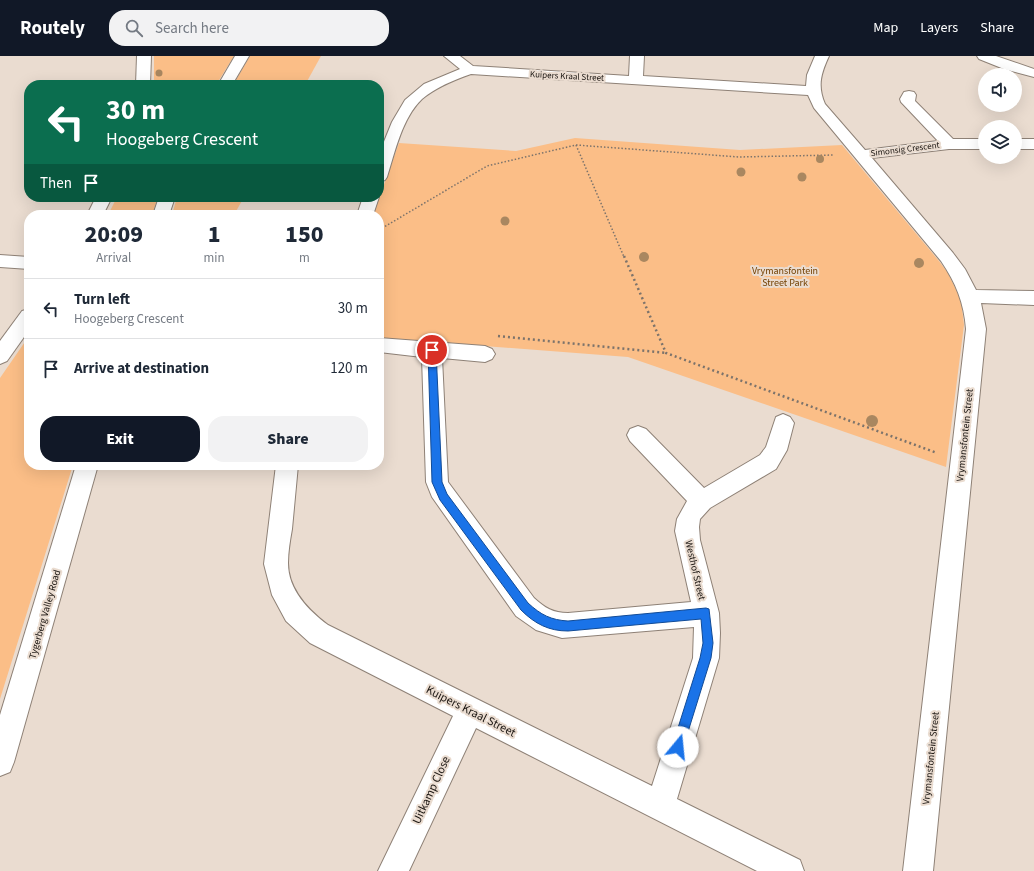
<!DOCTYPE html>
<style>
:root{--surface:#fff;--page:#f2f2f3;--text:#1f2937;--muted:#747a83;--line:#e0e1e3;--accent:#111827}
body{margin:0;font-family:"Source Sans 3",sans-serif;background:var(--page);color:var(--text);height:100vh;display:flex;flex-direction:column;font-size:15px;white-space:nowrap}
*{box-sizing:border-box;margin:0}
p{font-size:13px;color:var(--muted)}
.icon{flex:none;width:22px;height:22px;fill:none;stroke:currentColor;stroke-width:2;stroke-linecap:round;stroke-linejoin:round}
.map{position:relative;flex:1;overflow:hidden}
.panel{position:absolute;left:24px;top:154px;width:360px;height:260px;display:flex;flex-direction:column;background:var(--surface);border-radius:16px;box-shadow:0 4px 16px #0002}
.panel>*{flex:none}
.guide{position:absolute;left:24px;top:24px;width:360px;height:122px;border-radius:16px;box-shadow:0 4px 16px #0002;background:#0b6e4f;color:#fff;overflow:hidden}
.fabs{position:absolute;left:978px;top:12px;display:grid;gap:8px}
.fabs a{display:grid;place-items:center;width:44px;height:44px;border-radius:50%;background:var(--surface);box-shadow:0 4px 16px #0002;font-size:20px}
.pin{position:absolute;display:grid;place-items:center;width:34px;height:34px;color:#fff;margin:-17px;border:2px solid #fff;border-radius:50%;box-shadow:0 1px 4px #0007}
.me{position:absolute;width:44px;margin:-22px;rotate:17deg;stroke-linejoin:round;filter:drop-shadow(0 0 3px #0008)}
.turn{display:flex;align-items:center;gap:14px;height:84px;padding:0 16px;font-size:18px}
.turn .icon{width:52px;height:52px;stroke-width:2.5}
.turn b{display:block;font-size:28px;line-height:34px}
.then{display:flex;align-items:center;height:38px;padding:0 16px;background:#0003;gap:8px;font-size:15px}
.eta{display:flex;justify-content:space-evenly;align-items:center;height:68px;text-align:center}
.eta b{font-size:24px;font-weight:800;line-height:28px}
.cta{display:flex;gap:8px;margin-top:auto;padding:8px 16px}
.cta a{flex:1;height:46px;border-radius:16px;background:var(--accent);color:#fff;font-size:16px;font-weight:800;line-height:46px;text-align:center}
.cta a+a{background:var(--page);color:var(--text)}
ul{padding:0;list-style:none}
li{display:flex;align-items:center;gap:12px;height:60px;padding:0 16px;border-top:1px solid var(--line)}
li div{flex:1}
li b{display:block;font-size:15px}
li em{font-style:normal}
header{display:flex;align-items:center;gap:24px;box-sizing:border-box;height:56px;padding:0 20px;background:var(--accent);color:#fff}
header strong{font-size:19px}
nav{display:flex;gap:22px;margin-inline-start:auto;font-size:14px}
.search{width:280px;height:36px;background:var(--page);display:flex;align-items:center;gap:10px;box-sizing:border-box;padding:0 14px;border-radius:16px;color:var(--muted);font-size:15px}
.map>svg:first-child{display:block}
.green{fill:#fbbe87}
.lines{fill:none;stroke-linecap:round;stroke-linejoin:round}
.street-casing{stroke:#8e8176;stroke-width:2}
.secondary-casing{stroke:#8e8176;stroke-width:2}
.path-far1{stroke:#7c736b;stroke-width:1.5;stroke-dasharray:1.5 2;stroke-linecap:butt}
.path{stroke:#7c736b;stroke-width:2.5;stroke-dasharray:2 3;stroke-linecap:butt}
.street{fill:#fff;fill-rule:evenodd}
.secondary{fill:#fff;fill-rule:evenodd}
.tree{fill:#a98760}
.route{fill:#1a73e8;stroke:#114b97}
.labels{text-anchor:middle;stroke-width:4;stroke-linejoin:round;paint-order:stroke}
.far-street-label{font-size:9px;fill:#191410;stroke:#eadcd0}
.park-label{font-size:10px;fill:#744204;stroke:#eadcd0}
.street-label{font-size:10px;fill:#191410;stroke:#eadcd0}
.near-street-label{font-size:12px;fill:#191410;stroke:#eadcd0}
</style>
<header>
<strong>Routely</strong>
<div class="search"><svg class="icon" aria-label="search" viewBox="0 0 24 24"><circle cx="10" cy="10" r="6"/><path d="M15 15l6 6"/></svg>Search here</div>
<nav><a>Map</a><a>Layers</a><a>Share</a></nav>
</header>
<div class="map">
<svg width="1034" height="815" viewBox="0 0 1034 815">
<rect width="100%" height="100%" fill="#eadcd0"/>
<g class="green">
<polygon points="154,0 234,0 216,29 154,29"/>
<polygon points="250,0 321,0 305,29 233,29"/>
<polygon points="575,82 740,94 842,89 939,205 948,217 961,244 964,269 946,411 628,301 379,282 379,159 373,159 399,87 516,95"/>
<polygon points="117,141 158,141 152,159 108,159"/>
<polygon points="177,141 244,141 234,159 172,159"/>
<polygon points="29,280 29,409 73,409 0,643 0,322"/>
</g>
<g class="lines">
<defs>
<g id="street">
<polygon points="137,0 151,0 150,29 136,29"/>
<path d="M444,0H460L473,10L629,20L630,0H644L643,20L806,30L807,19L815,0H829C821,17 817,30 825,48L865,94L938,85L901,46L900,43L904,36L909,35L914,36L916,39L915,45L953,83H985V93H949L872,102L953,197L965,213L976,234L1034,235V249L981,247L986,273L933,815H903L966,273C964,247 956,227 941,205L814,52L808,39L471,18C454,24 436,31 422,43C402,62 395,96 387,121L385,124L379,126V98L392,66L405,44L424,28L460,13Z"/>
<polygon points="977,0 996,0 1034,13 1034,21 1004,13 979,3"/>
<rect x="1015" y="83" width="19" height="10"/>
<polygon points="96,141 112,141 103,159 87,159"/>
<polygon points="363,141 379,141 373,159 357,159"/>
<polygon points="0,199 29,201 29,213 0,211"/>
<polygon points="29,253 29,274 7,305 0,308 0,285 22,255"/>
<path d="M379,282L485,290L492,293L495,298L492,303L485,306L442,302L448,426L534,542C545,552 553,557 568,557L691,546L675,475L677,463L687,445L630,385L627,379L630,373L638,370L646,373L704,432L760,399L766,391L776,361L783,358L790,361L794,367L787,394L776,413L710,452L700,463L699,471L700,484L719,557L720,577L719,602L677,743L800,804L804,815H757L476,672L409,815H378L453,660L310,587L286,565L272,539L264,508L276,409H298C296,430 294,452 292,473C290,484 288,496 288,507C288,534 308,554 328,569L652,730L693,602L694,571L562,582L536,574L516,560L432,441L426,426L422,301L379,296Z"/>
</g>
<g id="secondary">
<polygon points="235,0 249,0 232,29 218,29"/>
<polygon points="159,141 175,141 169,159 153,159"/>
<polygon points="76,409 98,409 14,706 10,716 0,720 0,659"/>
</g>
</defs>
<use href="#street" class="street-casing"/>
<use href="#secondary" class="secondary-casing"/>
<g class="path-far1">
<polyline points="576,89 624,201"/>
<polyline points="379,174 487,110 576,89 739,101 834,99"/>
</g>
<g class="path">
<polyline points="624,200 666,297 937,397"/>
<polyline points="498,280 666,297"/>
</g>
<use href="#street" class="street"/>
<use href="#secondary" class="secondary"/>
</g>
<g class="tree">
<circle cx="159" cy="17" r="3.5"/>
<circle cx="820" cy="103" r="4"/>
<circle cx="741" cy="116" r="4.5"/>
<circle cx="802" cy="121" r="4.5"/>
<circle cx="505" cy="165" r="4.5"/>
<circle cx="644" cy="201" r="5"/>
<circle cx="919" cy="207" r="5"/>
<circle cx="872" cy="365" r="6"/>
</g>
<path class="route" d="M432,291L436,294L442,426L447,438L528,547C541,559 551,564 568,565L706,552L709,553L713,587L711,602L682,695L678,696L674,695L672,691L700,602L703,587L701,563L568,575C549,575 535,568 521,554L440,444L432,426L428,294Z"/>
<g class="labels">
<g class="far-street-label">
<text transform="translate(567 20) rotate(3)" y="3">Kuipers Kraal Street</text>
<text transform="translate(905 93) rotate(-7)" y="3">Simonsig Crescent</text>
</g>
<g class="park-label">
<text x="785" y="218">Vrymansfontein<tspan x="785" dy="12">Street Park</tspan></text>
</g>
<g class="street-label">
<text transform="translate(964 379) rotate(-84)" y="4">Vrymansfontein Street</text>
<text transform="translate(696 514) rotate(77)" y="4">Westhof Street</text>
<text transform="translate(44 558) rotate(-74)" y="4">Tygerberg Valley Road</text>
<text transform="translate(930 702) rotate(-84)" y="4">Vrymansfontein Street</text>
</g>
<g class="near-street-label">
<text transform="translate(471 655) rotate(27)" y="4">Kuipers Kraal Street</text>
<text transform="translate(431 734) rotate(-65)" y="4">Uitkamp Close</text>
</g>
</g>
</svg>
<div class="fabs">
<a><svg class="icon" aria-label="sound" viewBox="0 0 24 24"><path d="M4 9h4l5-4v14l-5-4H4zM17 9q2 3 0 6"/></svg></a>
<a><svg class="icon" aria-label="layers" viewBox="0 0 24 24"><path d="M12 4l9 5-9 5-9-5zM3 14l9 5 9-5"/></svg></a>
</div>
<div class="pin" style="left:432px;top:294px;background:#d93025"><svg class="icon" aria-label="arrive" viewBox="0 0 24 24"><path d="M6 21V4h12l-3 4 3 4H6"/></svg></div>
<svg class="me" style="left:678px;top:691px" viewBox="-20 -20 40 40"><circle r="19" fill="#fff"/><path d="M0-13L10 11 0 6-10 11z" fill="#1a73e8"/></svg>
<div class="guide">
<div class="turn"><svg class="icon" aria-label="left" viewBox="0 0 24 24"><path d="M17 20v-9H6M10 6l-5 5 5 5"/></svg><div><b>30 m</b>Hoogeberg Crescent</div></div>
<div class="then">Then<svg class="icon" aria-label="arrive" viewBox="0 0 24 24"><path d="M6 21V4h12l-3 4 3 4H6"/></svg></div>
</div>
<section class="panel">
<div class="eta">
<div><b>20:09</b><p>Arrival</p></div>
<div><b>1</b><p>min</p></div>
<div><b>150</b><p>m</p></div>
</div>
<ul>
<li><svg class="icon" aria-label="left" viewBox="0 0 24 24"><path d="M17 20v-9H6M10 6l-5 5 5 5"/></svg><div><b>Turn left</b><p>Hoogeberg Crescent</p></div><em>30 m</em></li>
<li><svg class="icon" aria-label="arrive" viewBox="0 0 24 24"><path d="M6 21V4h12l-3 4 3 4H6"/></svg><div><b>Arrive at destination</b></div><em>120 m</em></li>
</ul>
<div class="cta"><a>Exit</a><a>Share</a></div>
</section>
</div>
